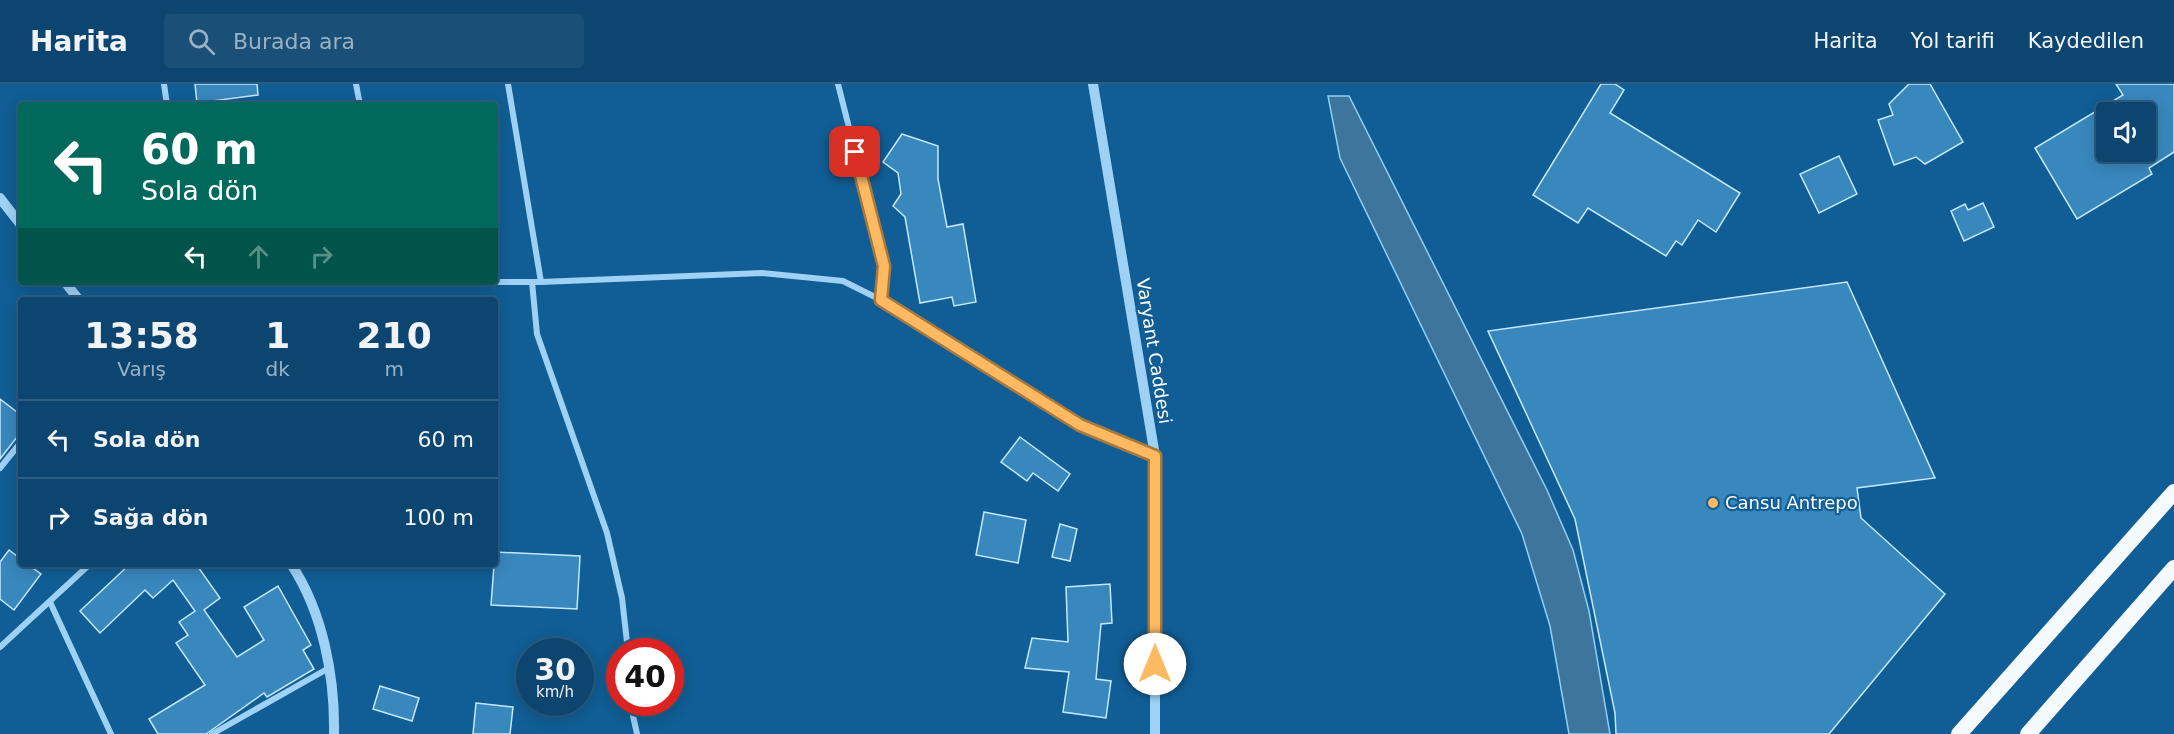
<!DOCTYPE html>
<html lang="tr">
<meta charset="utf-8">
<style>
:root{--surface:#0c4670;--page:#1a5078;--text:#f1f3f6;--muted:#9ab1c3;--line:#2c5e83}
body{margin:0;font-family:"DejaVu Sans",sans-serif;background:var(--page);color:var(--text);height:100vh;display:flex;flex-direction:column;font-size:22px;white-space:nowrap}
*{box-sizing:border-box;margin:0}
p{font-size:20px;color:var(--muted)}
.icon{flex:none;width:33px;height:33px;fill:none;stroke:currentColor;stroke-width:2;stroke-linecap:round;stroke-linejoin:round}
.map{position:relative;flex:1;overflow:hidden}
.panel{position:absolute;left:18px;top:213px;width:480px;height:270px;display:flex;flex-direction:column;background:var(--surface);border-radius:6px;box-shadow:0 3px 15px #0003,0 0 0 2px var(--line)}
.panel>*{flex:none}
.guide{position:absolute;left:18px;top:18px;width:480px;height:183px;border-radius:6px;box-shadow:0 3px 15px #0003,0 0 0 2px var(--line);background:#00695c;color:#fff;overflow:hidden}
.fabs{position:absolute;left:2096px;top:18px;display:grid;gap:12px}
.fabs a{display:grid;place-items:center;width:60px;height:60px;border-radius:6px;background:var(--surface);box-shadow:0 3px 15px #0003,0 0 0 2px var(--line);font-size:30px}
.speed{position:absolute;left:516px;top:554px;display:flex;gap:12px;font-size:30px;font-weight:700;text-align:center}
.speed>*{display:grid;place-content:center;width:78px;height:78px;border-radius:50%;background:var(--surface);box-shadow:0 3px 15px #0003,0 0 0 2px var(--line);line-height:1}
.speed small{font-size:15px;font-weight:400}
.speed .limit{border:9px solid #d22;background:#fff;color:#111}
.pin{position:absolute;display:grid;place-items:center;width:51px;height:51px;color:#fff;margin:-26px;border-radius:12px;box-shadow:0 3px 9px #0006}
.me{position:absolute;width:66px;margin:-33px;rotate:0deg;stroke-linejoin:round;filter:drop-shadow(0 0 4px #0008)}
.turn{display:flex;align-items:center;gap:21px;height:126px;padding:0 24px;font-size:27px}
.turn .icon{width:78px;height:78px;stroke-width:2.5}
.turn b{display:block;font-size:42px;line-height:51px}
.lanes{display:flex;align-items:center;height:57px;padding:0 24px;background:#0003;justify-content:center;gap:30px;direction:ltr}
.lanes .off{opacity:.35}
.eta{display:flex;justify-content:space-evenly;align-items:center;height:102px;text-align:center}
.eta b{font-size:36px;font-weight:600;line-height:42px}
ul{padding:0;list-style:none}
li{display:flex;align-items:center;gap:18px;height:78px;padding:0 24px;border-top:2px solid var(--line)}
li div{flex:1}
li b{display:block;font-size:22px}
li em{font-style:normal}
header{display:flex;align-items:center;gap:36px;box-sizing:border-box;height:84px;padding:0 30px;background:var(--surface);border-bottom:2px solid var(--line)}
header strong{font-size:28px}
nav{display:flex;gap:33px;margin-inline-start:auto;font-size:21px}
.search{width:420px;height:54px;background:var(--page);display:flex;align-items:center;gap:15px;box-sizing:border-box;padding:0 21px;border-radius:6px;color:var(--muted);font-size:22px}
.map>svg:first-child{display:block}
.water{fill:#3d759c;stroke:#8fcff7;stroke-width:1.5}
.building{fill:#3887bd;stroke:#c6e8fe;stroke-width:1.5;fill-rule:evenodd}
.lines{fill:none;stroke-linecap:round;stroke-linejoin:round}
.minor{stroke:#9ed1f4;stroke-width:6}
.tertiary{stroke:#9ed1f4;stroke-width:10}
.trunk{stroke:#f5faff;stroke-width:16}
.route-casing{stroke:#a6793f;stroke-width:15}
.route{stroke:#ffba61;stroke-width:10}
.poi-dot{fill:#ffba61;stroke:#105e95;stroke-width:2}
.labels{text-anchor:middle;stroke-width:4.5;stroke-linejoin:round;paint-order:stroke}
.street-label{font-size:18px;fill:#fff;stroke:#105e95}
.poi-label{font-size:18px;fill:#fff;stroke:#105e95;text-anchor:start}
</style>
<header>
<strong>Harita</strong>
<div class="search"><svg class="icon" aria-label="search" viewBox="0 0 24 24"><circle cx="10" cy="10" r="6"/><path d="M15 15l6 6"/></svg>Burada ara</div>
<nav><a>Harita</a><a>Yol tarifi</a><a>Kaydedilen</a></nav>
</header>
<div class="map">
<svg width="2174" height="650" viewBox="0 0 2174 650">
<rect width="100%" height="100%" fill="#105e95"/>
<polygon class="water" points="1328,12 1349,12 1547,406 1573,466 1589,527 1610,650 1569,650 1550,542 1522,450 1340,74"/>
<g class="building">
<polygon points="195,0 257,0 258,11 197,19"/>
<polygon points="1601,0 1615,0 1624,6 1610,29 1740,109 1716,148 1698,136 1682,161 1676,157 1666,172 1588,124 1578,139 1533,111"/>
<polygon points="1909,0 1930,0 1963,58 1925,80 1916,73 1894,81 1878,36 1893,31 1889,20"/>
<path d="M2116,0H2174V68L2149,84L2152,90L2077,135L2035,64L2123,11ZM2106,28H2145V68H2106Z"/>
<polygon points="902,50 938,62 938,95 947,143 963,140 976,218 954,222 952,213 920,219 905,133 893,122 901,110 898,89 883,78"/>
<polygon points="1839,72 1857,110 1819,129 1800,90"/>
<polygon points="1983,119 1994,143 1964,157 1951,127 1965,120 1968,126"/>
<polygon points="1847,198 1935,394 1857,404 1861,434 1945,510 1829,650 1616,650 1615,629 1575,435 1488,247"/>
<polygon points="0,315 21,331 21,348 0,375"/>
<polygon points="1020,353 1070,390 1058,407 1033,389 1027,397 1001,378"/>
<polygon points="984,428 1026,436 1018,479 976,471"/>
<polygon points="1060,440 1077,445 1070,477 1052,473"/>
<polygon points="9,466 21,475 21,480 27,480 41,490 14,526 0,515 0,478"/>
<polygon points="495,468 580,472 577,525 491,521"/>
<polygon points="130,480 196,480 220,514 204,526 237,573 264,556 244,523 278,502 311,561 303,566 314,585 267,613 264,609 206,650 158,650 149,635 205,601 176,559 188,551 179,538 195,527 173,496 153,514 145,506 100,549 80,527"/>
<polygon points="1110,500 1112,539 1101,540 1096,595 1111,597 1106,634 1063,628 1069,588 1025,584 1032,554 1068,558 1066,503"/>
<polygon points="380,602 419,614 412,637 373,625"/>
<polygon points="476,619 513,623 510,650 473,650"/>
</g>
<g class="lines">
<g class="minor">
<polyline points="164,0 167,21"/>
<polyline points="356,0 360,21"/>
<polyline points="508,0 541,198"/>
<polyline points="838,0 884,182 881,216"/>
<polyline points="474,198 541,198 762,189 843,197 897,224 1080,341 1155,372"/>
<polyline points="532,198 537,250 607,449 622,514 628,567"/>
<polyline points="0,384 21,358"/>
<polyline points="50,518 111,650"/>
<polyline points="0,563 90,480"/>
<polyline points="630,618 637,650"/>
<polyline points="212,650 329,584"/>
</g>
<g class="tertiary">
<polyline points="1093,0 1155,372 1155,650"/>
<polyline points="0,114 21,141"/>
<polyline points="65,198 79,216"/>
<path d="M291,480C323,528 335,593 334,650"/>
</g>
<g class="trunk">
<polyline points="1959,650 2174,408"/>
<polyline points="2028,650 2174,484"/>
</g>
</g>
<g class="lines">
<defs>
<polyline id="route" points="855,68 884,182 881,216 1080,341 1155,372 1155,580"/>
</defs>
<use href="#route" class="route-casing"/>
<use href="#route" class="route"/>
</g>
<circle class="poi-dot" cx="1713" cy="419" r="6"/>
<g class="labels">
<g class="street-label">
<text transform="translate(1154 267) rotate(81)" y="6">Varyant Caddesi</text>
</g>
<g class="poi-label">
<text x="1725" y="425">Cansu Antrepo</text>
</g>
</g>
</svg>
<div class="fabs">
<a><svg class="icon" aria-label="sound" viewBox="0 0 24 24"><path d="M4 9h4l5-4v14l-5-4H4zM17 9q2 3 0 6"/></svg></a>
</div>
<div class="speed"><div>30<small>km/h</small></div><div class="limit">40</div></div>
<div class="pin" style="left:855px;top:68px;background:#d93025"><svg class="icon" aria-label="arrive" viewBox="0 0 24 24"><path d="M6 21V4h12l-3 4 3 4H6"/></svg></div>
<svg class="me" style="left:1155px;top:580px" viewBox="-20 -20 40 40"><circle r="19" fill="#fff"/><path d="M0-13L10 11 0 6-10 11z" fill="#ffba61"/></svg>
<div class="guide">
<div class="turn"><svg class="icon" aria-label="left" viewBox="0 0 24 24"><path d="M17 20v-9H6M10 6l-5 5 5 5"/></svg><div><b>60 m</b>Sola dön</div></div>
<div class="lanes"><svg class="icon" aria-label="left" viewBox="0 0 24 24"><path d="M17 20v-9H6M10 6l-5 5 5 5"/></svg><svg class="icon off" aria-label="ahead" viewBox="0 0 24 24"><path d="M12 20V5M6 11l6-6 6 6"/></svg><svg class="icon off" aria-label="right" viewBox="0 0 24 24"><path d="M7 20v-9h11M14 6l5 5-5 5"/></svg></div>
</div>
<section class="panel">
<div class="eta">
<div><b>13:58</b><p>Varış</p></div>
<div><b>1</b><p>dk</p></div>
<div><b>210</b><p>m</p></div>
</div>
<ul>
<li><svg class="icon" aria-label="left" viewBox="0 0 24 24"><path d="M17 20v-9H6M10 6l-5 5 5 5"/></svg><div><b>Sola dön</b></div><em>60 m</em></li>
<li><svg class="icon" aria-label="right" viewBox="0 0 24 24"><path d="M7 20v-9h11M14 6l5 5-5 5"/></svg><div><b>Sağa dön</b></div><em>100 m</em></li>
</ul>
</section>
</div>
